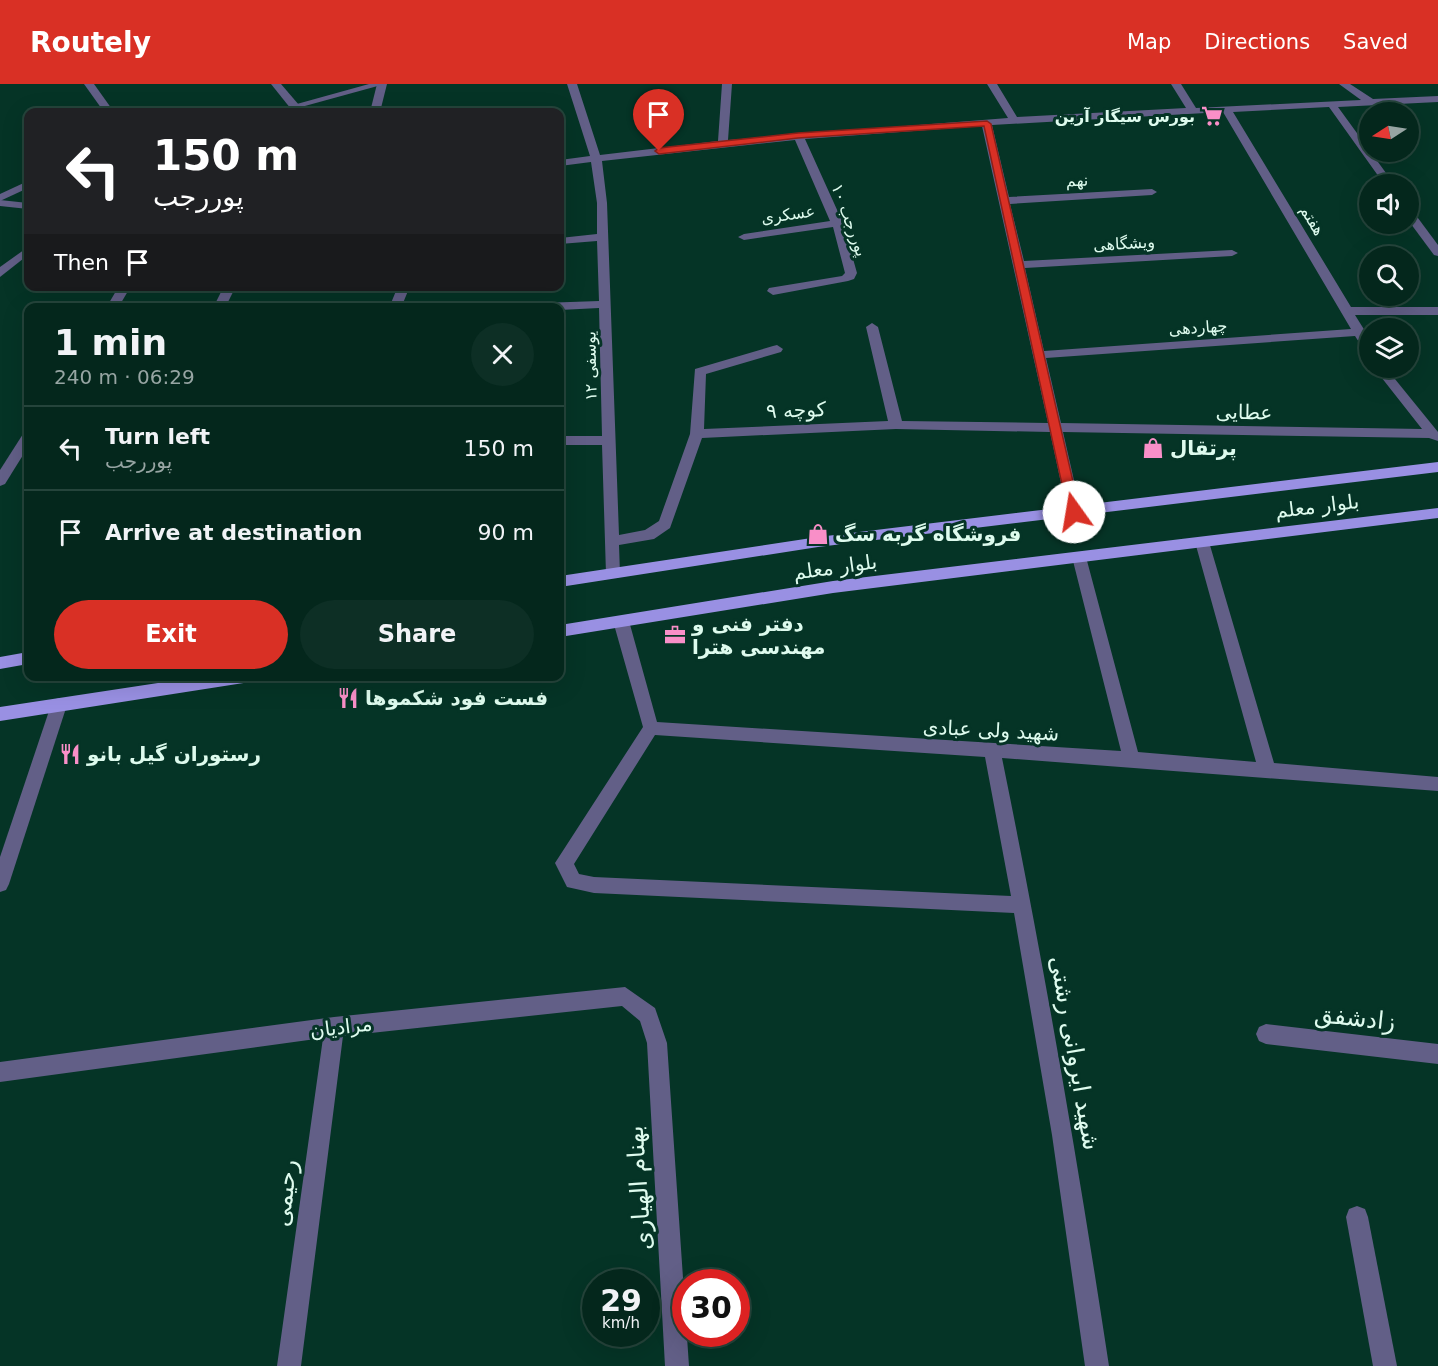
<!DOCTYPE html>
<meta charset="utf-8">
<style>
:root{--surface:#04271c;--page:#0d2f25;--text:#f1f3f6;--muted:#97a5a3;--line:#25443b;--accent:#d93025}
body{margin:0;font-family:"DejaVu Sans",Vazirmatn,sans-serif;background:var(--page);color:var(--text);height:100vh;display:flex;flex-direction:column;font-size:22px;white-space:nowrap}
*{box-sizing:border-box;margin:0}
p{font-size:20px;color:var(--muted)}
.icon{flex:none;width:33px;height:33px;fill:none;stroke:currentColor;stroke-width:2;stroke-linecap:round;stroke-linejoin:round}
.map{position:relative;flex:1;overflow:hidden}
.side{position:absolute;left:24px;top:219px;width:540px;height:378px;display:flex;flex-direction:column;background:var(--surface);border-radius:12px;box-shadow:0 6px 24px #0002,0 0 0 2px var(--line)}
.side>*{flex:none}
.hud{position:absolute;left:24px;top:24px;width:540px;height:183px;border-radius:12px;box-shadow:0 6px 24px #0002,0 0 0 2px var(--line);background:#202124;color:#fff;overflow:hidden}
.needle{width:39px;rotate:258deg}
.fabs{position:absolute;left:1359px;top:18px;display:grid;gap:12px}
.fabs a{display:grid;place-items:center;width:60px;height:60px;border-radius:50%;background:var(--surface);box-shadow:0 6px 24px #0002,0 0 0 2px var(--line);font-size:30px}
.speed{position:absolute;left:582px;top:1185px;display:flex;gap:12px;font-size:30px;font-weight:700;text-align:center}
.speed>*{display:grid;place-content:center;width:78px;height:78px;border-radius:50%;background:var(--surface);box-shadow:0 6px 24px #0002,0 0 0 2px var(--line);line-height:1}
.speed small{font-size:15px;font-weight:400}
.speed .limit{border:9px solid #d22;background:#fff;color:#111}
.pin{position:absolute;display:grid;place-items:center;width:51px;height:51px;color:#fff;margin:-62px -26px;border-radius:50% 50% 50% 0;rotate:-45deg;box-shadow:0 0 6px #0007}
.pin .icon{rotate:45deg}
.me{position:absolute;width:66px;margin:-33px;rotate:347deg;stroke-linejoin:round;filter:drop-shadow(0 0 4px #0008)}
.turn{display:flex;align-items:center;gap:21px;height:126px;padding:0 30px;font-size:27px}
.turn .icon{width:78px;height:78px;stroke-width:2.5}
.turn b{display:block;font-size:42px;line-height:51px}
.then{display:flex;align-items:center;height:57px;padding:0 30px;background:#0003;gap:12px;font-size:22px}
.round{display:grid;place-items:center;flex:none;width:63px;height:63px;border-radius:32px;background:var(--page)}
.head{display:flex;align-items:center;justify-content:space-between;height:102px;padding:0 30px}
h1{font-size:36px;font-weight:700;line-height:45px}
.button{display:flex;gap:12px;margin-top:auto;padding:12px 30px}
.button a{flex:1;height:69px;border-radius:36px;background:var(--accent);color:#fff;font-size:24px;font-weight:700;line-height:69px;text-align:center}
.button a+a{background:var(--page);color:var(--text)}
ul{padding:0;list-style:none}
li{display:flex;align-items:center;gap:18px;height:84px;padding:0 30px;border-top:2px solid var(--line)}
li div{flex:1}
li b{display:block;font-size:22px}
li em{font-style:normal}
header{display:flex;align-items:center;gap:36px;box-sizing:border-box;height:84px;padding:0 30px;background:var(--accent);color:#fff}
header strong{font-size:28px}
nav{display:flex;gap:33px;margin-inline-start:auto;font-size:21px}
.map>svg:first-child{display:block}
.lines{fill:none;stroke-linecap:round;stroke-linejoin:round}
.minor{fill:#625f87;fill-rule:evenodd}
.tertiary{fill:#625f87;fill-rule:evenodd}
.primary{fill:#9990e3;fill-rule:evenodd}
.route{fill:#d93025;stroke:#8d1f18;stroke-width:1.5}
.labels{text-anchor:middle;stroke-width:6;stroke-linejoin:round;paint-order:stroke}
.far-poi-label{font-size:16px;font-weight:bold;fill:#defbee;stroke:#053426;text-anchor:end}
.far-street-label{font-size:16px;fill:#defbee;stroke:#053426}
.street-label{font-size:20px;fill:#defbee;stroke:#053426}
.poi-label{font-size:20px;font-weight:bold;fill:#defbee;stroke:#053426;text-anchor:start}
.near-street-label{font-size:24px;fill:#defbee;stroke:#053426}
</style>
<header>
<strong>Routely</strong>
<nav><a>Map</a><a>Directions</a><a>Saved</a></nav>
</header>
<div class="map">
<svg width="1438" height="1282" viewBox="0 0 1438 1282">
<rect width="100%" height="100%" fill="#053426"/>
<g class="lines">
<g class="minor">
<polygon points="84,0 94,0 114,28 104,28"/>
<polygon points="271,0 281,0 299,21 299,25 291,25"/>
<polygon points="377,0 387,0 380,28 370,28"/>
<path d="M567,0H577L600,71L718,57L722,0H732L728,56L1008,34L987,0H997L1017,33L1186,24L1171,0H1181L1196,24L1361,16L1339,0H1350L1373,15L1438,12V18L1338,23L1394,100H1384L1329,23L1233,28L1351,223H1438V231H1355L1370,255V270L1366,269L1355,252L1046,274L1061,339L1422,345L1374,284H1386L1438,348V357L1429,354L1063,348L1081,427L1074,432L1067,427L1050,348L896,345L702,354L670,444L654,455L619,461L620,490L618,494H608L606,490L602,361H560V352H602L599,224L560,226V224H507L513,220L599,217L597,157L560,160V154L597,150V119L591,78L560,82V76L590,72ZM1223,28L1351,245L1044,267L1025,184L1232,172L1238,169L1232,166L1024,177L1010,120L1152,111L1157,108L1152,105L1009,113L992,41ZM982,42L1048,339L902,337L878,243L872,239L866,243L888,337L704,345L706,290L781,268L783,265L777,261L773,262L695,285L690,350L659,437L645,446L619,451L607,119L602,77L795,56L830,137L744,150L738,153L744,156L833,143L845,189L842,192L769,204L767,207L773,211L848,197L854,195L857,189L843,139L805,55Z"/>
<polygon points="0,116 28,119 28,125 0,122"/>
<polygon points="1408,125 1412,126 1438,161 1438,172 1434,171 1408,136"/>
<polygon points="28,163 28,171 0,193 0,183"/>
<polygon points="119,202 131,202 118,224 106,224"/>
<polygon points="224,202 236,202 225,224 213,224"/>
<polygon points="398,202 410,202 401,224 389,224"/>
<polygon points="28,348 28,363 5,400 0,402 0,386 23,350"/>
<path d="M1202,453L1209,458L1274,679L1438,693V707L1002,674C1043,875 1078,1078 1109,1282H1085L1052,1051L1014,829L594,809L567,803L555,779L643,643L613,537L616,533H626L629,537L657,638L1121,667L1072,473L1074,469H1084L1086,473L1138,668L1256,678L1195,458ZM655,651L985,673L1011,812L594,793L579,790L574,780Z"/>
<polygon points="59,614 65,616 67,621 9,800 6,806 0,808 0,773 51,621 53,616"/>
<polygon points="625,903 655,924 667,959 689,1282 665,1282 647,959 640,937 622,922 343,952 301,1282 277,1282 323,954 0,998 0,978 334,933"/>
<polygon points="1266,940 1438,960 1438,980 1266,960 1259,957 1256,950 1259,943"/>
<polygon points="1357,1122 1365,1125 1368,1133 1397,1282 1373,1282 1346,1133 1349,1125"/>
</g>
<g class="tertiary">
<polygon points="369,0 385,0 283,28 268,28"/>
<polygon points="28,97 28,104 0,117 0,110"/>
</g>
<g class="primary">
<polygon points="1438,378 1438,388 818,463 560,503 560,492 818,453"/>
<polygon points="1438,424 1438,434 833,509 560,553 560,541 833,497"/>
<polygon points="28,568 28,580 0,585 0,573"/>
<polygon points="204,592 258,592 256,597 250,598 0,637 0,623"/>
</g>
</g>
<polygon class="route" points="987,37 991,40 1080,428 1074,432 1068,428 984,42 798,54 659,70 655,67 659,64 798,49"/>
<defs>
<symbol id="supermarket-bare" viewBox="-9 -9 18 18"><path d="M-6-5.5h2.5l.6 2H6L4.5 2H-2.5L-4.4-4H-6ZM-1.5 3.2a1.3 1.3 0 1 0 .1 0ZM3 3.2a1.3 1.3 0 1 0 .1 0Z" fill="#f98fc8" stroke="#053426" stroke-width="2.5" paint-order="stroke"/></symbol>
<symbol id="shop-bare" viewBox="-9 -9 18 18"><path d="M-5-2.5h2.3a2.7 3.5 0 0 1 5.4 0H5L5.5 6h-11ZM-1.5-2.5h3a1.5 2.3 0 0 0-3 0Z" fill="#f98fc8" stroke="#053426" stroke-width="2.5" paint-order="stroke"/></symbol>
<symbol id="office-bare" viewBox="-9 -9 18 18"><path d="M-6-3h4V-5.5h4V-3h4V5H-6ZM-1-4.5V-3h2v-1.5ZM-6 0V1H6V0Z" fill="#f98fc8" stroke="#053426" stroke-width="2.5" paint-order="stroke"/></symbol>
<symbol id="restaurant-bare" viewBox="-9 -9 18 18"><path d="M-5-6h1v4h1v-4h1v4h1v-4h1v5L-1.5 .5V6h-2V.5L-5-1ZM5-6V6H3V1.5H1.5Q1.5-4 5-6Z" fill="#f98fc8" stroke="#053426" stroke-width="2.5" paint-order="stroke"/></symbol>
</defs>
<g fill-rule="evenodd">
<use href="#supermarket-bare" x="1197" y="17" width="30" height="30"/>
<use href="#shop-bare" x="1138" y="349" width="30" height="30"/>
<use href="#shop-bare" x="803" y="435" width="30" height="30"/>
<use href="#office-bare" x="660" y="536" width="30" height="30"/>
<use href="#restaurant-bare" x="333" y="599" width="30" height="30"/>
<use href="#restaurant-bare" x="55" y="655" width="30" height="30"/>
</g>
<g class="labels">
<g class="far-poi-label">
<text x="1195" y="38">بورس سیگار آرین</text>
</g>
<g class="far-street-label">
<text transform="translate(1077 96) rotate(-3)" y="6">نهم</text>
<text transform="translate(788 130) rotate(-8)" y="6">عسکری</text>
<text transform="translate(850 136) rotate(70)" y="6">پوررجب ۱۰</text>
<text transform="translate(1313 136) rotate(59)" y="6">هفتم</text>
<text transform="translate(1124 159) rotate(-3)" y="6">ویشگاهی</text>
<text transform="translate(1198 243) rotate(-4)" y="6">چهاردهی</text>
<text transform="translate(590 282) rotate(-91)" y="6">یوسفی ۱۲</text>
</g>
<g class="street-label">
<text transform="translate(796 326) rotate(-2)" y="7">کوچه ۹</text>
<text transform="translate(1244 328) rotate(1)" y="7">عطایی</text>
<text transform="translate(1317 422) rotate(-7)" y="7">بلوار معلم</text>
<text transform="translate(835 483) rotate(-8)" y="7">بلوار معلم</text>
<text transform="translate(991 646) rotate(3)" y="7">شهید ولی عبادی</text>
<text transform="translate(341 943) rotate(-7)" y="7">مرادیان</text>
</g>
<g class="poi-label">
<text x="1170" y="371">پرتقال</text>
<text x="835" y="457">فروشگاه گربه سگ</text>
<text x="692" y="547">دفتر فنی و<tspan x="692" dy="23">مهندسی هترا</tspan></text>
<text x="365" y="621">فست فود شکموها</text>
<text x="87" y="677">رستوران گیل بانو</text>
</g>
<g class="near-street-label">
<text transform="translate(1355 934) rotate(6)" y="8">زادشفق</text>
<text transform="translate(1075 969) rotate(80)" y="8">شهید ایروانی رشتی</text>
<text transform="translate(639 1104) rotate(-94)" y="8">بهنام الهیاری</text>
<text transform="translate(285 1109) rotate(-83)" y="8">رحیمی</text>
</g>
</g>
</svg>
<div class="fabs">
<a><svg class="needle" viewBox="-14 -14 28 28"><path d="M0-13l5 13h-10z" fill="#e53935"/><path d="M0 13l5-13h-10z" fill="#97a5a3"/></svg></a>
<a><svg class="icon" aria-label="sound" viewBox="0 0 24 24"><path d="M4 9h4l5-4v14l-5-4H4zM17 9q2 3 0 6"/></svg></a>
<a><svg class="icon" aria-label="search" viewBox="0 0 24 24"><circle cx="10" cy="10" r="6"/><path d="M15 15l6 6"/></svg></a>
<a><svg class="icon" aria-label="layers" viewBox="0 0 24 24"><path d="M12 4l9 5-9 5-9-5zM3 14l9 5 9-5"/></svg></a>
</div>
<div class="speed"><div>29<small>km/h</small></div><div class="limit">30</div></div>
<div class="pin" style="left:659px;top:67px;background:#d93025"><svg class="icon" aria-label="arrive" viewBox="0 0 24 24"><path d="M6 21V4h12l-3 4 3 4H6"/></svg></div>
<svg class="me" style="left:1074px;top:428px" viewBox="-20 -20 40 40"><circle r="19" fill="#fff"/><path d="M0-13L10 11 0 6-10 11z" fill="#d93025"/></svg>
<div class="hud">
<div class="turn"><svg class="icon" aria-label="left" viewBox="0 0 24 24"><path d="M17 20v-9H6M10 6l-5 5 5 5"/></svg><div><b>150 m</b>پوررجب</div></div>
<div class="then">Then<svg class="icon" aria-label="arrive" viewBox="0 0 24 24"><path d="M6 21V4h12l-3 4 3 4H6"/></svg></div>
</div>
<section class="side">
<div class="head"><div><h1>1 min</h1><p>240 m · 06:29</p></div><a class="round"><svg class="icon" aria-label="close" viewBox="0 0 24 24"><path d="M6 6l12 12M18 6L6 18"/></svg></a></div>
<ul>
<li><svg class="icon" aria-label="left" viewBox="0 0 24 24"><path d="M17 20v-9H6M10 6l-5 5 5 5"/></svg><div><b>Turn left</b><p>پوررجب</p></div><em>150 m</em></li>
<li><svg class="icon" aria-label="arrive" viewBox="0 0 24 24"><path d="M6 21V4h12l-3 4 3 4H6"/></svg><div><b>Arrive at destination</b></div><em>90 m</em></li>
</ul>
<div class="button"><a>Exit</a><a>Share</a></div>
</section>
</div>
